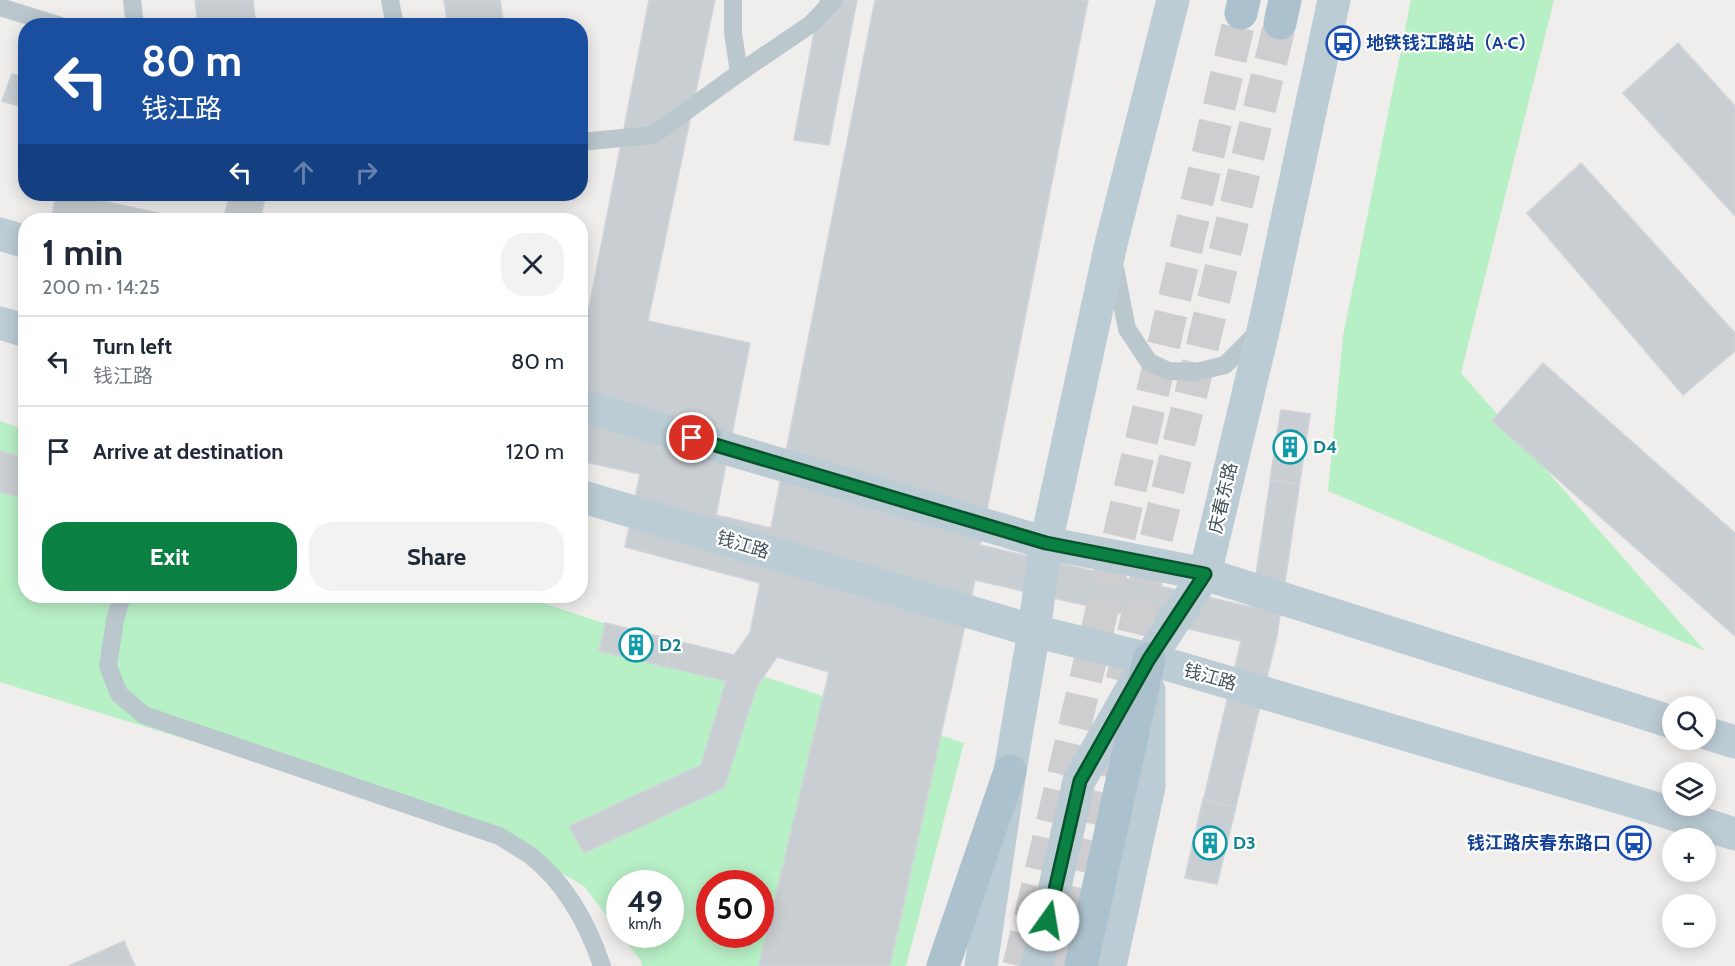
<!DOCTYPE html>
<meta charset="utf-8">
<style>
:root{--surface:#fff;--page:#f2f2f3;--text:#1f2937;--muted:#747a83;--line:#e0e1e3;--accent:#0b8043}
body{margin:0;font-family:Cabin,"Noto Sans SC",sans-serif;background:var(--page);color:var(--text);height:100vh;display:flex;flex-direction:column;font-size:22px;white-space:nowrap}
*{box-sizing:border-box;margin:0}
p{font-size:20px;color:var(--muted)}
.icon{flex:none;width:33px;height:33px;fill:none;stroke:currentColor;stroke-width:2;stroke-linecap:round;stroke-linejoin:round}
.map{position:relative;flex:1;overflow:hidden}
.drawer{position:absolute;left:18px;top:213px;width:570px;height:390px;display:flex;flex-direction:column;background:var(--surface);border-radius:24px;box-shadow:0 3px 15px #0003}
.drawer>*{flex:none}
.banner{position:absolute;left:18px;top:18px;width:570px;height:183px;border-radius:24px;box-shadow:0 3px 15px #0003;background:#1a4fa0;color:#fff;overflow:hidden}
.tools{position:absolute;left:1662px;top:696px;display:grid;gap:12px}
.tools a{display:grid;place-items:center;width:54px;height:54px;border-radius:50%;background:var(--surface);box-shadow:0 3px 15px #0003;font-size:30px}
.speed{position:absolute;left:606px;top:870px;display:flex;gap:12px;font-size:30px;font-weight:700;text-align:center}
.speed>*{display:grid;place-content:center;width:78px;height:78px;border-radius:50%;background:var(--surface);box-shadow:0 3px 15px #0003;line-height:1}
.speed small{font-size:15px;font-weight:400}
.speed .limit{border:9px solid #d22;background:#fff;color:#111}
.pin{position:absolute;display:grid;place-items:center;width:51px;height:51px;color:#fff;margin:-26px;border:3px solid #fff;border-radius:50%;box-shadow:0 2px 6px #0007}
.me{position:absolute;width:66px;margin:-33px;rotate:13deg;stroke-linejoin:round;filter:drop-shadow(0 0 4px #0008)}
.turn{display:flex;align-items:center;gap:21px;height:126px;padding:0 24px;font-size:27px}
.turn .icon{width:78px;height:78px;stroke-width:2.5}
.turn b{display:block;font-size:42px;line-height:51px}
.lanes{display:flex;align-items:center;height:57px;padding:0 24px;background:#0003;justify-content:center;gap:30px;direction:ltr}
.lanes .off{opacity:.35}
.round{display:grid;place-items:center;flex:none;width:63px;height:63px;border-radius:24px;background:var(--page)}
.overview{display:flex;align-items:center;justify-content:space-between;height:102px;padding:0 24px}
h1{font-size:36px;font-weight:800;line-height:45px}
.cta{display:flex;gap:12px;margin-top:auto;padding:12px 24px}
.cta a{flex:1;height:69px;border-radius:24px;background:var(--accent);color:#fff;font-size:24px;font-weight:800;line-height:69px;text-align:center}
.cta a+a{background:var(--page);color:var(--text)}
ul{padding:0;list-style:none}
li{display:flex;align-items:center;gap:18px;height:90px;padding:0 24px;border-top:2px solid var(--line)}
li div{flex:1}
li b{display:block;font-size:22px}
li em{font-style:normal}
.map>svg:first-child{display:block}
.green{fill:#b8f0c6;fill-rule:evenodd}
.building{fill:#c9ced2;stroke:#d0d4d9;stroke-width:1.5}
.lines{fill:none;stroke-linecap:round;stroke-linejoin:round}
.primary-tunnel{stroke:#ceced0;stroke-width:33;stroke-dasharray:33 16;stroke-linecap:butt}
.service{stroke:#bac7cd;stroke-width:18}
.secondary{stroke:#bcccd5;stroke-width:33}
.primary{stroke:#abc1cd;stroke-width:33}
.route-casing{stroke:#07532c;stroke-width:15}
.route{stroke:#0b8043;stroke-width:10}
.labels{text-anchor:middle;stroke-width:4.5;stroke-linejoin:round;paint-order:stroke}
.transit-label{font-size:18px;font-weight:bold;fill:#164399;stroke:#fff;text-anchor:start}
.culture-label{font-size:18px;font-weight:bold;fill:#0d838f;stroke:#fff;text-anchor:start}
.street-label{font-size:18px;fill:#44545b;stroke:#fff}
</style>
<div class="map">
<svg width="1735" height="966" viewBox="0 0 1735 966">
<rect width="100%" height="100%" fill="#f0eded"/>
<g class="green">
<polygon points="1411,0 1554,0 1461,373 1705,651 1328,491 1343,336"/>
<path d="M0,421L25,430L26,596H522L964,743L906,966H642L641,961L621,935L670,934V884H620L619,932L584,886L492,834L0,682ZM710,884H760V934H710Z"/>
</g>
<g class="building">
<polygon points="195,0 253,0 256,26 198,26"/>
<polygon points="444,0 500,0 504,26 448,26"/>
<polygon points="649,0 715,0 648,321 750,343 716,515 771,528 875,0 1088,0 980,545 1251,607 1281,410 1310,414 1277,636 1217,884 1185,878 1241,641 975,580 890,966 759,966 829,672 777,657 757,686 724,788 584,853 569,826 701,765 726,681 599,651 605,623 734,655 750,633 760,583 625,547 640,474 580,461 580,306 589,308"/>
<polygon points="820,0 857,0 829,145 794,140"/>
<polygon points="1678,43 1735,106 1735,216 1623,93"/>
<polygon points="12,74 26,78 26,108 2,101"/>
<polygon points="12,74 26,78 26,108 2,101"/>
<polygon points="1581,163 1735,333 1735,351 1683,395 1527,213"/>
<polygon points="56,194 71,194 190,220 51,220"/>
<polygon points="230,194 266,194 260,220 223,220"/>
<polygon points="1543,363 1735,533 1735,636 1492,421"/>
<polygon points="1281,410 1310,414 1299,484 1270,480"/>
<polygon points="0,451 26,458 26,499 0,492"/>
<polygon points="605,623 673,640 666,667 599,651"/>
<polygon points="1203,799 1236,807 1217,884 1185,878"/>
<polygon points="124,941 135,966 69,966"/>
</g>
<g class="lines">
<g class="primary-tunnel">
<polyline points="1122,681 1280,23"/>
<polyline points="1019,966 1241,13"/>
<polyline points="1054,966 1109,737"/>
</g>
<g class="service">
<polyline points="132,0 135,26"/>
<polyline points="390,0 395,26"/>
<polyline points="733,0 733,33 739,73"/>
<polyline points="0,7 61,26"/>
<polyline points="580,142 653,135 739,73 811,24 834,0"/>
<polyline points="1114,263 1127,329 1149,362 1168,371 1196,372 1225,365 1259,331"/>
<path d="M122,596L115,620L108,666L119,694L144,715L499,836C509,842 521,849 531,856C566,884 588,924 602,966"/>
</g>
<g class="secondary">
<polyline points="0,234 26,242"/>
<polyline points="0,323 26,331"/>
<polyline points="580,405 1046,543 1205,574 1672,722"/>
<polyline points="580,496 1034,631 1149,659 1645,805 1735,834"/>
<polyline points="1706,733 1735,742"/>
<polyline points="981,966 1010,771 1034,631 1046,543 1111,244 1173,0"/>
<polyline points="1037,966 1079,781 1149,659 1205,574 1264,327 1334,0"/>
<polyline points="1110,966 1149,786 1149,690"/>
</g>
<g class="primary">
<polyline points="1241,13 1244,0"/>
<polyline points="1280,23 1285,0"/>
<polyline points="943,966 1010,771"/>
<polyline points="1081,966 1149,659"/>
</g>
</g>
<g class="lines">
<defs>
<polyline id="route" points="692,438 1046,543 1205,574 1149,659 1080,781 1048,920"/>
</defs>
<use href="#route" class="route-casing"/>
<use href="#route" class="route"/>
</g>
<defs>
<symbol id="bus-ring" viewBox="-11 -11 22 22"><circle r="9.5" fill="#fff" stroke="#1a4fb4" stroke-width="1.5"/><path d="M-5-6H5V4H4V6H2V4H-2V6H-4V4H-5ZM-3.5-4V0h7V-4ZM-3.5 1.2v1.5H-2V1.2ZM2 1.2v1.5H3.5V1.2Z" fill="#1a4fb4"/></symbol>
<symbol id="building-ring" viewBox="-11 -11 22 22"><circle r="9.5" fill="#fff" stroke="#0f9aa8" stroke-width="1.5"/><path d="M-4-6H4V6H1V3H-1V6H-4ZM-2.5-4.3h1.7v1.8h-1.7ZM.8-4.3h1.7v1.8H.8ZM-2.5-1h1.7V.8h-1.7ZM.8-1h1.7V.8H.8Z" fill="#0f9aa8"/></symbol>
</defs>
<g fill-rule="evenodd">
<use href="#bus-ring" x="1324" y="24" width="38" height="38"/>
<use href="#building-ring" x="1271" y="428" width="38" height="38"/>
<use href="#building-ring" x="617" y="626" width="38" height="38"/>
<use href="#building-ring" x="1191" y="824" width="38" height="38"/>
<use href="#bus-ring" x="1615" y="824" width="38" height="38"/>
</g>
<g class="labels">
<g class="transit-label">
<text x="1366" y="49">地铁钱江路站（A·C）</text>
<text x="1611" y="849" text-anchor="end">钱江路庆春东路口</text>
</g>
<g class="culture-label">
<text x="1313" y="453">D4</text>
<text x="659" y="651">D2</text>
<text x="1233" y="849">D3</text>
</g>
<g class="street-label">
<text transform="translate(1223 498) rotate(-77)" y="6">庆春东路</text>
<text transform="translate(743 545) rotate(17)" y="6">钱江路</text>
<text transform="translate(1210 677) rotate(16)" y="6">钱江路</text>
</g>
</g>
</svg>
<div class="tools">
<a><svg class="icon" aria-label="search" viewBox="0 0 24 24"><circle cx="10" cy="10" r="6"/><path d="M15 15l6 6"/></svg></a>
<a><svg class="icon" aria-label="layers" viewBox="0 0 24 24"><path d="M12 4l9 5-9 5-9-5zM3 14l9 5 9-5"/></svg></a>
<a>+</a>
<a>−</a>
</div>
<div class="speed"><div>49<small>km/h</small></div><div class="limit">50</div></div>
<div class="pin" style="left:692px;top:438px;background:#d93025"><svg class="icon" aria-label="arrive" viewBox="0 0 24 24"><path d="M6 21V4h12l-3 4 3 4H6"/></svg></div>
<svg class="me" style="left:1048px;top:920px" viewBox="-20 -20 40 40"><circle r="19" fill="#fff"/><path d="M0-13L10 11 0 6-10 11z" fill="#0b8043"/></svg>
<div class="banner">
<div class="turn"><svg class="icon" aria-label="left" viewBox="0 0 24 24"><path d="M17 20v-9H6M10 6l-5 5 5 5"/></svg><div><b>80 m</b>钱江路</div></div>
<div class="lanes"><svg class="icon" aria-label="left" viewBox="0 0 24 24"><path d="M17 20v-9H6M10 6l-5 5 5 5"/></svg><svg class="icon off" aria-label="ahead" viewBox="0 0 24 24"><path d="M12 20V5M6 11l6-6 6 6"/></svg><svg class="icon off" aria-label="right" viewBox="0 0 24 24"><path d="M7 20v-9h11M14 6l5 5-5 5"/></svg></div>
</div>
<section class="drawer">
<div class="overview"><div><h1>1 min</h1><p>200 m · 14:25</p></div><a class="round"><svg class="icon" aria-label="close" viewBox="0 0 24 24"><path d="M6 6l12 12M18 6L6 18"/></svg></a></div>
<ul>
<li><svg class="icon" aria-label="left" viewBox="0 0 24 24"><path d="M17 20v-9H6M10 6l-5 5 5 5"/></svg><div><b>Turn left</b><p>钱江路</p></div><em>80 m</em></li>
<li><svg class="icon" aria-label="arrive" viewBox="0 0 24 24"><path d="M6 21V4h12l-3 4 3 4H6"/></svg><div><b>Arrive at destination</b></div><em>120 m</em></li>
</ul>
<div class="cta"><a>Exit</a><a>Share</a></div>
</section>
</div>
